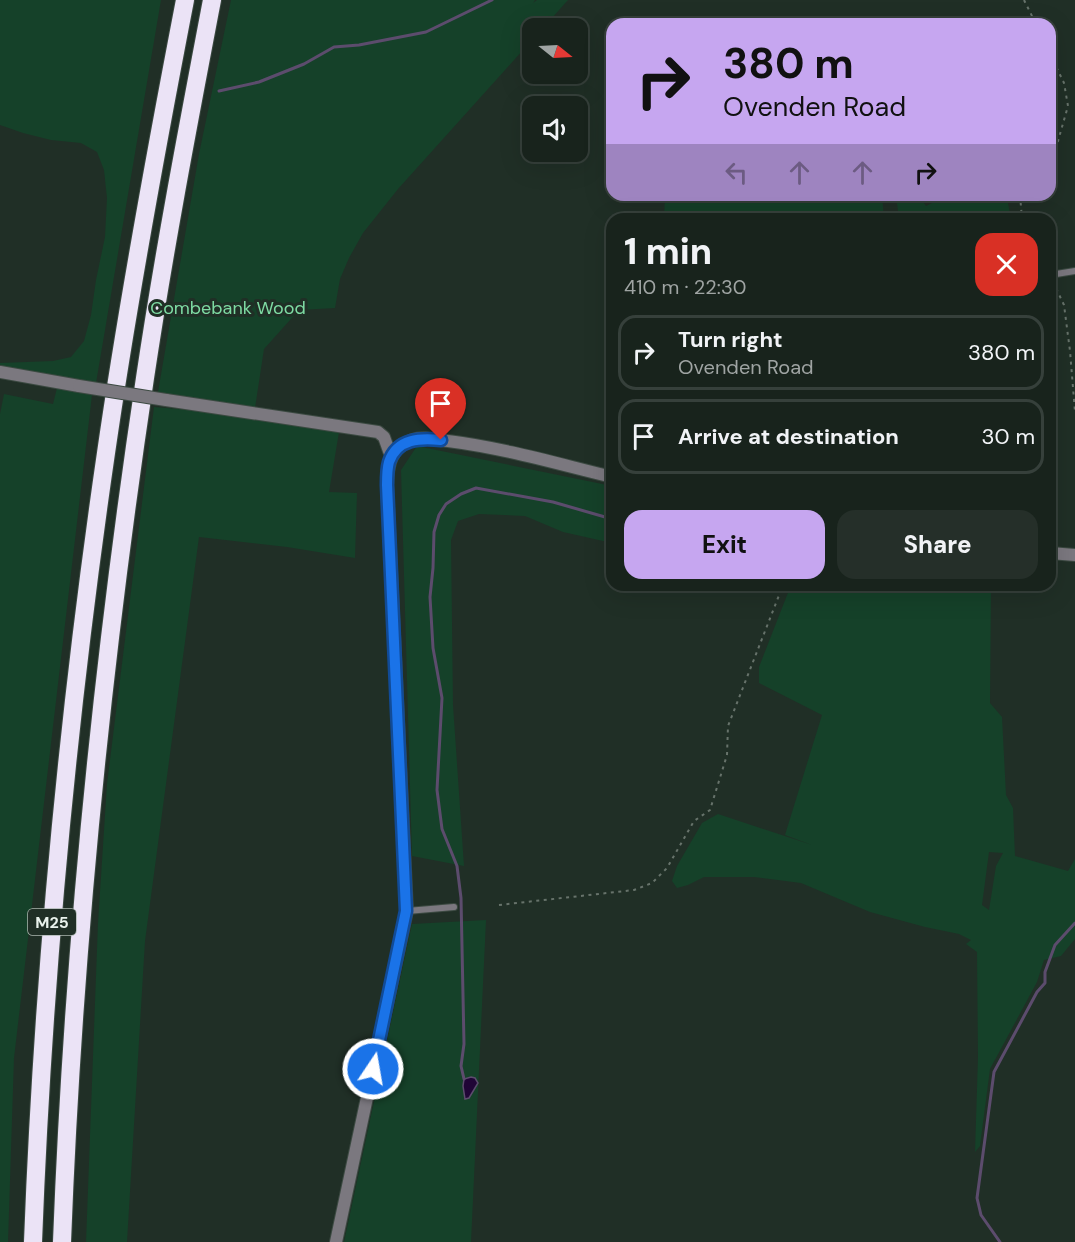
<!DOCTYPE html>
<meta charset="utf-8">
<style>
:root{--surface:#18231c;--page:#252f29;--text:#f1f3f6;--muted:#9fa4a3;--line:#36403b;--accent:#c6a6f0}
body{margin:0;font-family:"DM Sans",sans-serif;background:var(--page);color:var(--text);height:100vh;display:flex;flex-direction:column;font-size:22px;white-space:nowrap}
*{box-sizing:border-box;margin:0}
p{font-size:20px;color:var(--muted)}
.icon{flex:none;width:33px;height:33px;fill:none;stroke:currentColor;stroke-width:2;stroke-linecap:round;stroke-linejoin:round}
.map{position:relative;flex:1;overflow:hidden}
.details{position:absolute;left:606px;top:213px;width:450px;height:378px;display:flex;flex-direction:column;background:var(--surface);border-radius:18px;box-shadow:0 6px 24px #0002,0 0 0 2px var(--line)}
.details>*{flex:none}
.guide{position:absolute;left:606px;top:18px;width:450px;height:183px;border-radius:18px;box-shadow:0 6px 24px #0002,0 0 0 2px var(--line);background:#c6a6f0;color:#111;overflow:hidden}
.needle{width:39px;rotate:108deg}
.tools{position:absolute;left:522px;top:18px;display:grid;gap:12px}
.tools a{display:grid;place-items:center;width:66px;height:66px;border-radius:12px;background:var(--surface);box-shadow:0 6px 24px #0002,0 0 0 2px var(--line);font-size:30px}
.pin{position:absolute;display:grid;place-items:center;width:51px;height:51px;color:#fff;margin:-62px -26px;border-radius:50% 50% 50% 0;rotate:-45deg;box-shadow:0 0 6px #0007}
.pin .icon{rotate:45deg}
.me{position:absolute;width:66px;margin:-33px;rotate:12deg;stroke-linejoin:round;filter:drop-shadow(0 0 4px #0008)}
.turn{display:flex;align-items:center;gap:21px;height:126px;padding:0 18px;font-size:27px}
.turn .icon{width:78px;height:78px;stroke-width:2.5}
.turn b{display:block;font-size:42px;line-height:51px}
.lanes{display:flex;align-items:center;height:57px;padding:0 18px;background:#0003;justify-content:center;gap:30px;direction:ltr}
.lanes .off{opacity:.35}
.round{display:grid;place-items:center;flex:none;width:63px;height:63px;border-radius:18px;background:var(--page)}
.headline{display:flex;align-items:center;justify-content:space-between;height:102px;padding:0 18px}
h1{font-size:36px;font-weight:800;line-height:45px}
.action{display:flex;gap:12px;margin-top:auto;padding:12px 18px}
.action a{flex:1;height:69px;border-radius:18px;background:var(--accent);color:#111;font-size:24px;font-weight:800;line-height:69px;text-align:center}
.action a+a{background:var(--page);color:var(--text)}
ul{padding:0;list-style:none}
li{display:flex;align-items:center;gap:18px;height:75px;margin:0 12px 9px;padding:0 6px;border:3px solid var(--line);border-radius:18px}
li div{flex:1}
li b{display:block;font-size:22px}
li em{font-style:normal}
.map>svg:first-child{display:block}
.green{fill:#154129;fill-rule:evenodd}
.water{fill:#200536;stroke:#5c4c6d;stroke-width:1.5}
.lines{fill:none;stroke-linecap:round;stroke-linejoin:round}
.stream{stroke:#5c4c6d;stroke-width:3}
.service-casing{stroke:#3c4a42;stroke-width:8}
.minor-casing{stroke:#3c4a42;stroke-width:14}
.motorway-casing{stroke:#3c4a42;stroke-width:20}
.path{stroke:#67736b;stroke-width:2;stroke-dasharray:3 4.5;stroke-linecap:butt}
.service{stroke:#7b787f;stroke-width:6}
.minor{stroke:#7b787f;stroke-width:12}
.motorway{stroke:#ebe3f6;stroke-width:18}
.minor-bridge-casing{stroke:#3c4a42;stroke-width:14;stroke-linecap:butt}
.minor-bridge{stroke:#7b787f;stroke-width:12}
.route-casing{stroke:#114b97;stroke-width:15}
.route{stroke:#1a73e8;stroke-width:10}
.labels{text-anchor:middle;stroke-width:6;stroke-linejoin:round;paint-order:stroke}
.shield{fill:#202f26;stroke:#adb8b1;stroke-width:1.5}
.shield-label{font-size:16px;font-weight:bold;fill:#e9f2ec}
.park-label{font-size:18px;fill:#7edba3;stroke:#202f26}
</style>
<div class="map">
<svg width="1075" height="1242" viewBox="0 0 1075 1242">
<rect width="100%" height="100%" fill="#202f26"/>
<g class="green">
<polygon points="0,0 161,0 96,383 0,368 0,363 53,361 71,357 84,341 91,315 96,280 105,237 107,198 104,170 97,152 81,143 51,140 23,133 0,125"/>
<polygon points="231,0 535,0 533,3 537,0 568,0 543,28 532,28 532,40 398,189 363,233 349,258 340,279 335,308 299,310 264,349 255,408 158,392 199,154"/>
<polygon points="665,195 882,195 884,219 664,219"/>
<polygon points="896,195 918,195 926,206 932,203 928,195 993,195 1008,203 1011,219 899,219"/>
<polygon points="57,388 92,395 14,1058 8,1242 0,1242 0,414 4,394 53,404"/>
<polygon points="154,407 215,412 339,432 329,492 357,493 355,558 287,547 199,537 145,941 127,1242 86,1242 98,923 107,784"/>
<polygon points="417,446 612,486 612,543 563,532 525,516 479,514 458,521 451,540 453,705 464,866 412,856 401,470"/>
<path d="M791,585H991L990,703L1002,717L1006,795L1013,808L1015,856L1068,871L1075,859V939L1061,956L1044,960L1037,982L990,1069L980,1146L975,1152L978,1057L977,952L966,944L971,940L959,934L925,927L870,912L801,883L754,877H704L688,885L677,888L672,881L677,866L702,823L718,814L812,845L785,835L822,715L759,683V667ZM989,852L1003,853L996,866L989,910L982,905Z"/>
<polygon points="486,920 471,1242 344,1242 412,924"/>
</g>
<polygon class="water" points="471,1077 475,1078 478,1083 469,1098 465,1099 463,1086 464,1079"/>
<g class="lines">
<g class="stream">
<polyline points="219,91 259,82 304,64 334,47 359,45 426,32 492,0"/>
<polyline points="464,1079 461,1066 464,1044 461,898 457,866 442,829 437,790 442,698 433,648 430,597 433,568 434,532 439,515 446,504 461,494 476,488 553,502 612,519"/>
<polyline points="1000,1242 981,1215 977,1198 994,1072 1037,992 1045,983 1045,972 1055,945 1075,923"/>
</g>
<defs>
<g id="service">
<polyline points="1050,275 1075,271"/>
<polyline points="407,911 454,907"/>
</g>
<g id="minor">
<polyline points="0,372 79,386"/>
<polyline points="166,400 378,432 384,437 389,451 393,455"/>
<polyline points="1050,553 1075,555"/>
<path d="M336,1242L407,911L387,485C388,465 390,448 412,440C423,436 437,440 448,441C504,448 558,464 612,477"/>
</g>
<g id="motorway">
<path d="M33,1242C43,978 68,714 106,453C128,301 156,150 185,0"/>
<path d="M62,1242C73,953 102,664 145,378C164,251 188,126 212,0"/>
</g>
</defs>
<use href="#service" class="service-casing"/>
<use href="#minor" class="minor-casing"/>
<use href="#motorway" class="motorway-casing"/>
<g class="path">
<polyline points="1024,0 1036,24"/>
<polyline points="1050,54 1064,83 1068,106 1052,162 1050,163"/>
<polyline points="1020,195 1022,219"/>
<polyline points="1053,282 1064,305 1070,351 1075,412"/>
<polyline points="499,905 634,890 652,883 667,868 694,821 710,810 727,755 728,726 783,585"/>
</g>
<use href="#service" class="service"/>
<use href="#minor" class="minor"/>
<use href="#motorway" class="motorway"/>
<defs>
<polyline id="minor-bridge" points="79,386 166,400"/>
</defs>
<use href="#minor-bridge" class="minor-bridge-casing"/>
<use href="#minor-bridge" class="minor-bridge"/>
</g>
<g class="lines">
<defs>
<path id="route" d="M373,1069L406,911L387,485C387,478 387,469 389,462C397,438 421,438 441,440"/>
</defs>
<use href="#route" class="route-casing"/>
<use href="#route" class="route"/>
</g>
<g class="labels">
<rect class="shield" x="28" y="909" width="48" height="26" rx="4.5"/>
<g class="shield-label">
<text x="52" y="928">M25</text>
</g>
<g class="park-label">
<text x="228" y="314">Combebank Wood</text>
</g>
</g>
</svg>
<div class="tools">
<a><svg class="needle" viewBox="-14 -14 28 28"><path d="M0-13l5 13h-10z" fill="#e53935"/><path d="M0 13l5-13h-10z" fill="#9fa4a3"/></svg></a>
<a><svg class="icon" aria-label="sound" viewBox="0 0 24 24"><path d="M4 9h4l5-4v14l-5-4H4zM17 9q2 3 0 6"/></svg></a>
</div>
<div class="pin" style="left:441px;top:440px;background:#d93025"><svg class="icon" aria-label="arrive" viewBox="0 0 24 24"><path d="M6 21V4h12l-3 4 3 4H6"/></svg></div>
<svg class="me" style="left:373px;top:1069px" viewBox="-20 -20 40 40"><circle r="17" fill="#1a73e8" stroke="#fff" stroke-width="3"/><path d="M0-11L8 9 0 5-8 9z" fill="#fff"/></svg>
<div class="guide">
<div class="turn"><svg class="icon" aria-label="right" viewBox="0 0 24 24"><path d="M7 20v-9h11M14 6l5 5-5 5"/></svg><div><b>380 m</b>Ovenden Road</div></div>
<div class="lanes"><svg class="icon off" aria-label="left" viewBox="0 0 24 24"><path d="M17 20v-9H6M10 6l-5 5 5 5"/></svg><svg class="icon off" aria-label="ahead" viewBox="0 0 24 24"><path d="M12 20V5M6 11l6-6 6 6"/></svg><svg class="icon off" aria-label="ahead" viewBox="0 0 24 24"><path d="M12 20V5M6 11l6-6 6 6"/></svg><svg class="icon" aria-label="right" viewBox="0 0 24 24"><path d="M7 20v-9h11M14 6l5 5-5 5"/></svg></div>
</div>
<section class="details">
<div class="headline"><div><h1>1 min</h1><p>410 m · 22:30</p></div><a class="round" style="background:#d93025;color:#fff"><svg class="icon" aria-label="close" viewBox="0 0 24 24"><path d="M6 6l12 12M18 6L6 18"/></svg></a></div>
<ul>
<li><svg class="icon" aria-label="right" viewBox="0 0 24 24"><path d="M7 20v-9h11M14 6l5 5-5 5"/></svg><div><b>Turn right</b><p>Ovenden Road</p></div><em>380 m</em></li>
<li><svg class="icon" aria-label="arrive" viewBox="0 0 24 24"><path d="M6 21V4h12l-3 4 3 4H6"/></svg><div><b>Arrive at destination</b></div><em>30 m</em></li>
</ul>
<div class="action"><a>Exit</a><a>Share</a></div>
</section>
</div>
